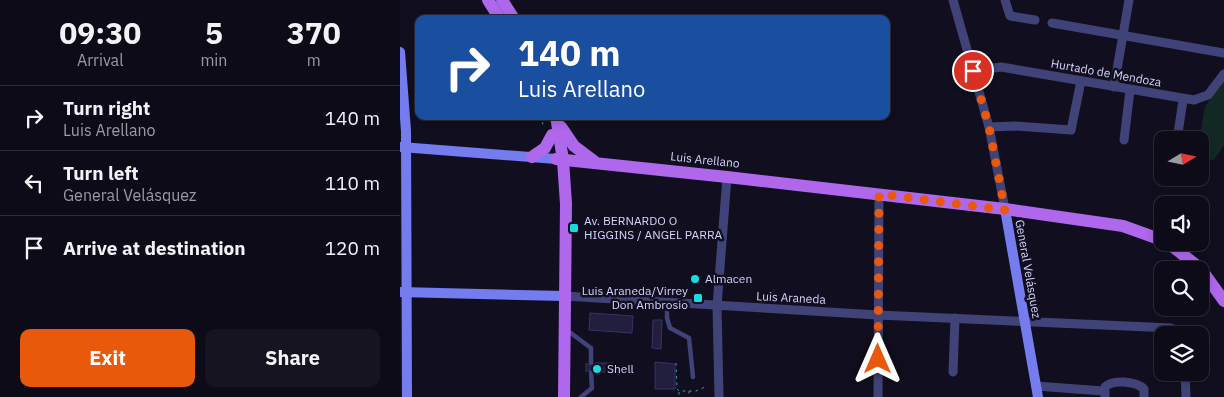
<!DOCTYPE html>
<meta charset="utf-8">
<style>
:root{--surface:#0d0b17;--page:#161420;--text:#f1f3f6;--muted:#9a9ba1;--line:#2d2b36;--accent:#ea580c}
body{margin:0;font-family:"IBM Plex Sans",sans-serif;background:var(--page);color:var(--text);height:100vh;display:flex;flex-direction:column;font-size:19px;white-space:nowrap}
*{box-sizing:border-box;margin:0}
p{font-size:16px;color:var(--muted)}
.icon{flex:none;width:28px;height:28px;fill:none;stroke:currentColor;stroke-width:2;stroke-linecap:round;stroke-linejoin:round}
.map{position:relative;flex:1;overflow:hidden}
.details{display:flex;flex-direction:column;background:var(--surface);width:400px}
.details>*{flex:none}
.banner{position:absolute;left:15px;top:15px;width:475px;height:105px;border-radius:10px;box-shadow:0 2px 8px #0003,0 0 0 1px var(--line);background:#1a4fa0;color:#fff;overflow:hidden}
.needle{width:32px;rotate:80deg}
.fabs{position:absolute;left:754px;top:131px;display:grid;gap:10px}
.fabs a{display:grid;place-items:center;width:55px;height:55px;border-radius:10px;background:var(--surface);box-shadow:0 2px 8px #0003,0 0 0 1px var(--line);font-size:25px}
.pin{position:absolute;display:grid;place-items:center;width:42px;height:42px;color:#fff;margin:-21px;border:2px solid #fff;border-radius:50%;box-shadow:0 1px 5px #0007}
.me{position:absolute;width:55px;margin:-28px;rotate:0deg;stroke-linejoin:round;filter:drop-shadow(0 0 4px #0008)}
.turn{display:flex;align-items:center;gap:18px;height:105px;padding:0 20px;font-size:22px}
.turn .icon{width:65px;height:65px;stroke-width:2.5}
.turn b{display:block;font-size:35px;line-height:42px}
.eta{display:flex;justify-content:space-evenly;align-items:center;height:85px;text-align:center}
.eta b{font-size:30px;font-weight:700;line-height:35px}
.cta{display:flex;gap:10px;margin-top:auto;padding:10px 20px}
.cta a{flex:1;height:58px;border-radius:10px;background:var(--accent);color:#fff;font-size:20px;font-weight:700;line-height:58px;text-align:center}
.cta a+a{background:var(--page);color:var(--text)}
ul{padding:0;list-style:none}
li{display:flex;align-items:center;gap:15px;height:65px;padding:0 20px;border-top:1px solid var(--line)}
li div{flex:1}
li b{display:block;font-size:19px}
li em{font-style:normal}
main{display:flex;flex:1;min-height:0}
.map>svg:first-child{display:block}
.green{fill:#132825}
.building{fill:#211e3e;stroke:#383267}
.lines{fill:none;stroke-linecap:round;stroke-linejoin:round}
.path{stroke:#3ca494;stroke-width:1;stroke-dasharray:2.5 4;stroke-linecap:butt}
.lane{stroke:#404378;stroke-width:4.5}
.street{stroke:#404378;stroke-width:9}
.secondary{stroke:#757dee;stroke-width:10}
.primary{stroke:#af67ec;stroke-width:12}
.route{stroke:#ea580c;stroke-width:9;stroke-dasharray:0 16.2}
.poi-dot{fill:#1bdadd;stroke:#110f1f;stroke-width:2}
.labels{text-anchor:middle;stroke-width:5;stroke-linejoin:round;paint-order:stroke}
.street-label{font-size:12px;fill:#d4d3f9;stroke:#110f1f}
.poi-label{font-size:12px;fill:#d4d3f9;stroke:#110f1f;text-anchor:start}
</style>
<main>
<section class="details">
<div class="eta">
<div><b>09:30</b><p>Arrival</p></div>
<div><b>5</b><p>min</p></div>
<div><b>370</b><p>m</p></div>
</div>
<ul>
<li><svg class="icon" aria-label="right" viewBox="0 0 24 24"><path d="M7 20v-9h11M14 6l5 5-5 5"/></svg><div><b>Turn right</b><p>Luis Arellano</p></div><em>140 m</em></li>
<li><svg class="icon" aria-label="left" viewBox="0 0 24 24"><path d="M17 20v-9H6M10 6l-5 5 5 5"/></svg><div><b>Turn left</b><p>General Velásquez</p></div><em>110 m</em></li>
<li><svg class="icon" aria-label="arrive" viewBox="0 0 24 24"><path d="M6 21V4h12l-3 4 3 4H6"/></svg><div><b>Arrive at destination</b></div><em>120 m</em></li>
</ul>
<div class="cta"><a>Exit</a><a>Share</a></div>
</section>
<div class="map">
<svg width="824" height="397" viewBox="0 0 824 397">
<rect width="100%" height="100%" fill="#110f1f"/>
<polygon class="green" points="824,78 824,145 814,160 800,159 799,140 805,107"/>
<g class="building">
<polygon points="190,313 233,316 232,333 189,330"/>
<polygon points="253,320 262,320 261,349 252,348"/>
<polygon points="255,362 275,364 275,389 255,389"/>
<polygon points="186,363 191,367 195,363 213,363 213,372 195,372 191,368 186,372"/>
</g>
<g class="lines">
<g class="path">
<polyline points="140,116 144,127"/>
<polyline points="276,363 277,389 279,391 296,391 305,387"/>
<polyline points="289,391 289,397"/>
<polyline points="279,392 279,397"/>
</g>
<g class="lane">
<polyline points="267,303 267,318 270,328 289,338 293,377"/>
<polyline points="168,331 191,348 191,363"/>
<polyline points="181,397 192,388 191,372"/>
</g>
<g class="street">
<polyline points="553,0 589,127 605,209"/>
<polyline points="605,0 610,16 635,20"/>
<polyline points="652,23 824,53"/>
<polyline points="573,71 601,67 794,100 808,95 824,74"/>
<polyline points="714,87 729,0"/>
<polyline points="589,127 615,126 671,130 681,81"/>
<polyline points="724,140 730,90"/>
<polyline points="777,140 783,100"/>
<polyline points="164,296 478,315 771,328 782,335"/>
<polyline points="553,372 555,318"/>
<polyline points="785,372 786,397"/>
<polyline points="636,386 703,391"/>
<polyline points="319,397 317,306 327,177"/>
<polyline points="478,397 479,194"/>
<path d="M705,397V387C712,379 736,381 744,389V397"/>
</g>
<g class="secondary">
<polyline points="0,52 6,131 7,397"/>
<polyline points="1,147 156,159"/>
<polyline points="605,209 638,397"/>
<polyline points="0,292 164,296"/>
</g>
<g class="primary">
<polyline points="88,0 100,19"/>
<polyline points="102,0 114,19"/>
<polyline points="156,116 163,160 166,204 164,397"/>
<polyline points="161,127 174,146 194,161"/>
<polyline points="132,157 145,148 152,135"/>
<polyline points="156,159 327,177 605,209 723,226 762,240"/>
<polyline points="767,242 801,269 824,301"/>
</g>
</g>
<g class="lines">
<polyline class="route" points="478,359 479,194 605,210 589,127 573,71"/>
</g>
<g class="poi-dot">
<rect x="169" y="223" width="10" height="10" rx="2.5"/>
<circle cx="295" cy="279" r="5"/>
<rect x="293" y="293" width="10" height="10" rx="2.5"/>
<circle cx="197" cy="369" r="5"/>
</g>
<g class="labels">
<g class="street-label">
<text transform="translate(706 73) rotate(10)" y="4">Hurtado de Mendoza</text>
<text transform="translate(305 160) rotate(6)" y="4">Luis Arellano</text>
<text transform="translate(628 269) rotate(80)" y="4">General Velásquez</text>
<text transform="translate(391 298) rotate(3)" y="4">Luis Araneda</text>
</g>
<g class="poi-label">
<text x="184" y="225">Av. BERNARDO O<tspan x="184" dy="14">HIGGINS / ANGEL PARRA</tspan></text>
<text x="305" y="283">Almacen</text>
<text x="288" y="295" text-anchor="end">Luis Araneda/Virrey<tspan x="288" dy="14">Don Ambrosio</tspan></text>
<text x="207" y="373">Shell</text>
</g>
</g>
</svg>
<div class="fabs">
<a><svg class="needle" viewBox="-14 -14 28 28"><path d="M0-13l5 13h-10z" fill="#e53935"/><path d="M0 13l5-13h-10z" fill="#9a9ba1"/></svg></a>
<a><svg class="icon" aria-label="sound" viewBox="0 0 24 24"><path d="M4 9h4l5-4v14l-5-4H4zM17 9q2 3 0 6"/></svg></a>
<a><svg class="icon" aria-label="search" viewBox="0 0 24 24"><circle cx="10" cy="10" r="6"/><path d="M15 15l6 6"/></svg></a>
<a><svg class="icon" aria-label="layers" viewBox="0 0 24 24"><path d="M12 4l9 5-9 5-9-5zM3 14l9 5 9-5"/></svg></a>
</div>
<div class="pin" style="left:573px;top:71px;background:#d93025"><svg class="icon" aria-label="arrive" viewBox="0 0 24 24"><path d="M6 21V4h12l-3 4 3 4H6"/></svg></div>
<svg class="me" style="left:478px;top:359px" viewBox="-20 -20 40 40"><path d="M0-17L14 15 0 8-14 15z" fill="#ea580c" stroke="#fff" stroke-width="4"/></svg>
<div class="banner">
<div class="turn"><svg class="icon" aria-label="right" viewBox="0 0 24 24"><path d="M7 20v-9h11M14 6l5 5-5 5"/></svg><div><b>140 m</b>Luis Arellano</div></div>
</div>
</div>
</main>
